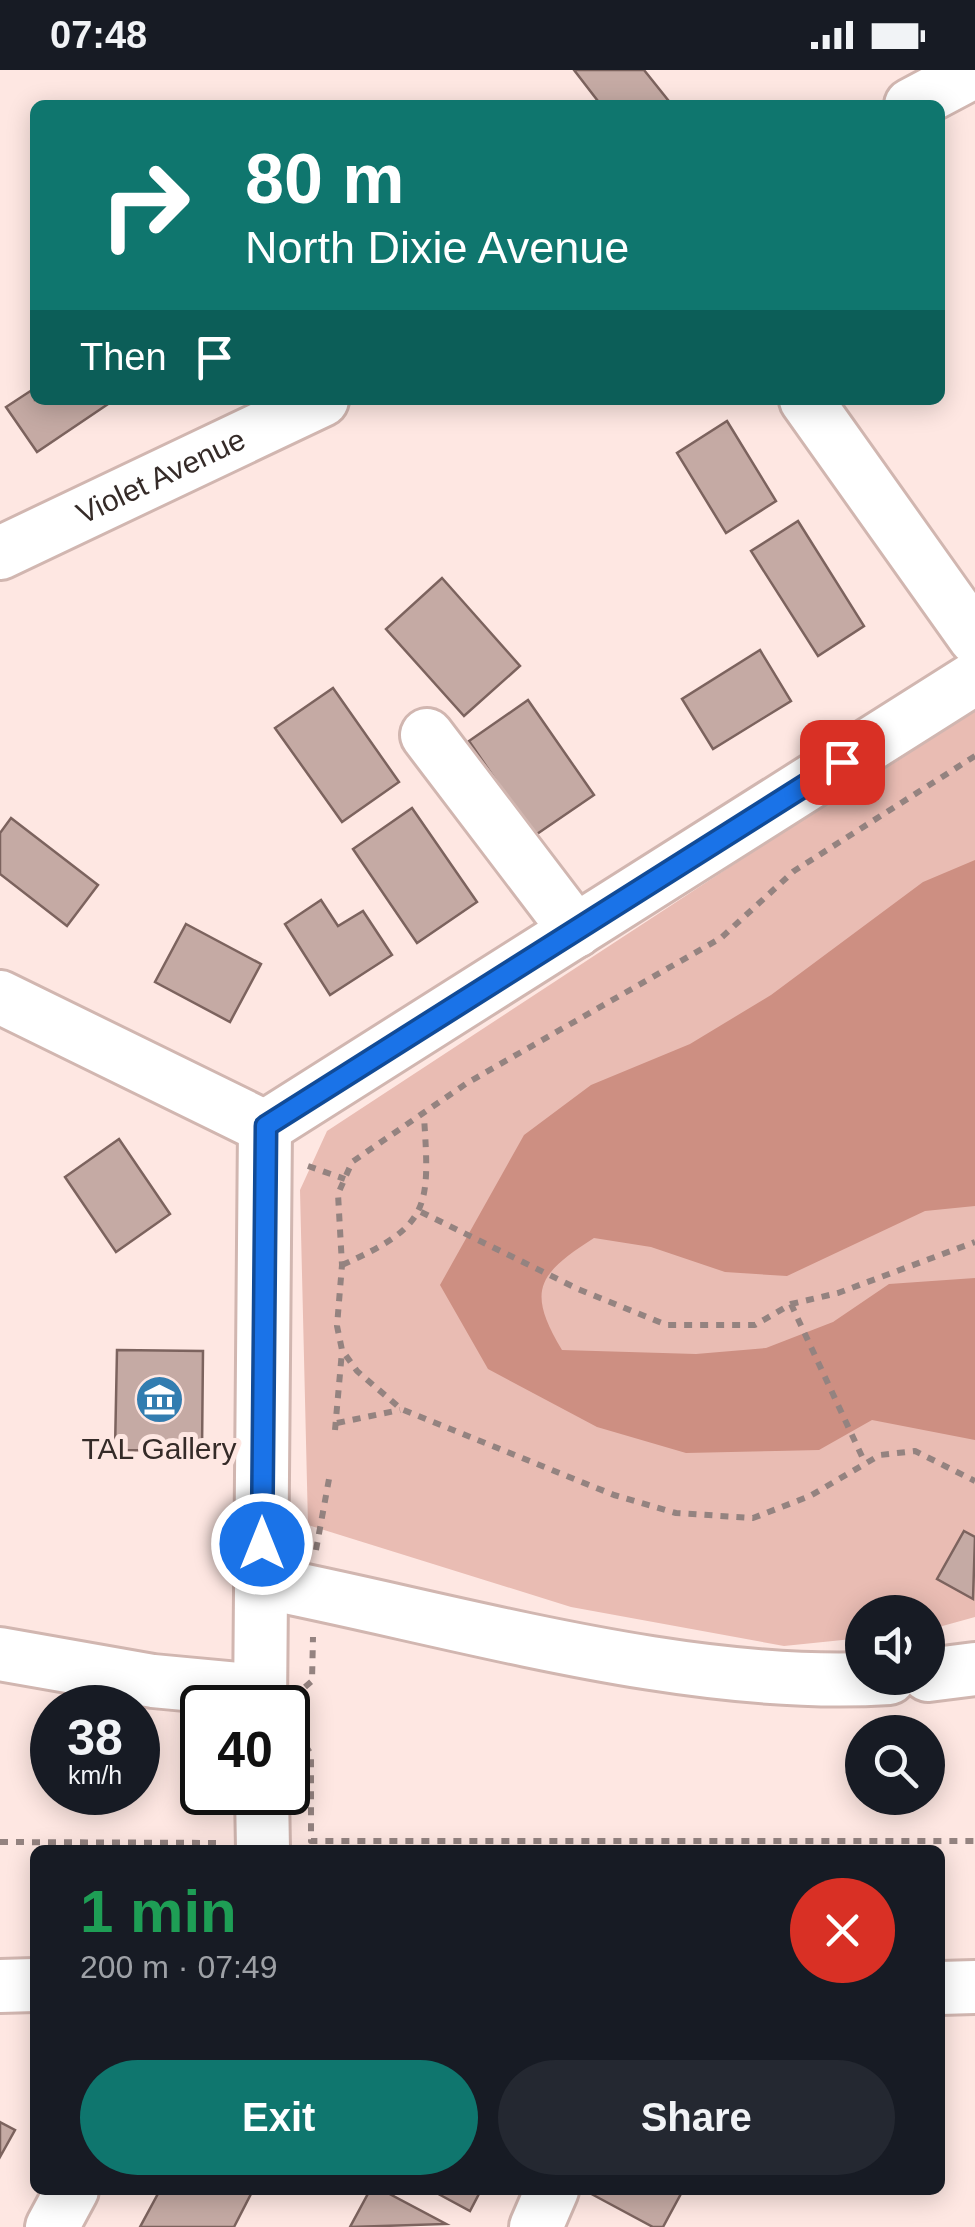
<!DOCTYPE html>
<meta charset="utf-8">
<style>
:root{--surface:#171b24;--page:#242831;--text:#f1f3f6;--muted:#9ea1a6;--accent:#0f766e}
body{margin:0;font-family:Helvetica,sans-serif;background:var(--page);color:var(--text);height:100vh;display:flex;flex-direction:column;font-size:38px;white-space:nowrap}
*{box-sizing:border-box;margin:0}
p{font-size:32px;color:var(--muted)}
.icon{flex:none;width:55px;height:55px;fill:none;stroke:currentColor;stroke-width:2;stroke-linecap:round;stroke-linejoin:round}
.map{position:relative;flex:1;overflow:hidden}
.drawer{position:absolute;left:30px;top:1775px;width:915px;height:350px;display:flex;flex-direction:column;background:var(--surface);border-radius:15px;box-shadow:0 5px 25px #0003}
.drawer>*{flex:none}
.guide{position:absolute;left:30px;top:30px;width:915px;height:305px;border-radius:15px;box-shadow:0 5px 25px #0003;background:#0f766e;color:#fff;overflow:hidden}
.buttons{position:absolute;left:845px;top:1525px;display:grid;gap:20px}
.buttons a{display:grid;place-items:center;width:100px;height:100px;border-radius:50%;background:var(--surface);box-shadow:0 5px 25px #0003;font-size:50px}
.speed{position:absolute;left:30px;top:1615px;display:flex;gap:20px;font-size:50px;font-weight:700;text-align:center}
.speed>*{display:grid;place-content:center;width:130px;height:130px;border-radius:50%;background:var(--surface);box-shadow:0 5px 25px #0003;line-height:1}
.speed small{font-size:25px;font-weight:400}
.speed .limit{border:5px solid #111;border-radius:15px;background:#fff;color:#111}
.pin{position:absolute;display:grid;place-items:center;width:85px;height:85px;color:#fff;margin:-42px;border-radius:20px;box-shadow:0 5px 15px #0006}
.me{position:absolute;width:110px;margin:-55px;rotate:0deg;stroke-linejoin:round;filter:drop-shadow(0 0 8px #0008)}
.turn{display:flex;align-items:center;gap:35px;height:210px;padding:0 50px;font-size:45px}
.turn .icon{width:130px;height:130px;stroke-width:2.5}
.turn b{display:block;font-size:70px;line-height:85px}
.then{display:flex;align-items:center;height:95px;padding:0 50px;background:#0003;gap:20px;font-size:38px}
.round{display:grid;place-items:center;flex:none;width:105px;height:105px;border-radius:52px;background:var(--page)}
.overview{display:flex;align-items:center;justify-content:space-between;height:170px;padding:0 50px}
h1{font-size:60px;font-weight:700;line-height:75px;color:#1e9e55}
.cta{display:flex;gap:20px;margin-top:auto;padding:20px 50px}
.cta a{flex:1;height:115px;border-radius:60px;background:var(--accent);color:#fff;font-size:40px;font-weight:700;line-height:115px;text-align:center}
.cta a+a{background:var(--page);color:var(--text)}
.status{display:flex;justify-content:space-between;align-items:center;height:70px;padding:0 50px;background:var(--surface);direction:ltr}
.status svg{height:28px;fill:currentColor}
.map>svg:first-child{display:block}
.green{fill:#e9bcb3}
.water{fill:#cd8f82}
.building{fill:#c5aaa4;stroke:#7c635e;stroke-width:2.5}
.lines{fill:none;stroke-linecap:round;stroke-linejoin:round}
.minor-casing{stroke:#d1b6b0;stroke-width:58}
.path{stroke:#948380;stroke-width:6;stroke-dasharray:8 8;stroke-linecap:butt}
.minor{stroke:#fff;stroke-width:52}
.route-casing{stroke:#114b97;stroke-width:25}
.route{stroke:#1a73e8;stroke-width:18}
.labels{text-anchor:middle;stroke-width:10;stroke-linejoin:round;paint-order:stroke}
.street-label{font-size:30px;fill:#352b28;stroke:#fee7e2}
.poi-label{font-size:30px;fill:#352b28;stroke:#fee7e2}
</style>
<div class="status"><b>07:48</b><svg viewBox="0 0 49 12"><path d="M0 12V9h3v3zM5 12V6h3v6zM10 12V3h3v9zM15 12V0h3v12zM26 1h20v11H26zM47 4h2v5h-2z"/></svg></div>
<div class="map">
<svg width="975" height="2157" viewBox="0 0 975 2157">
<rect width="100%" height="100%" fill="#fee7e2"/>
<polygon class="green" points="975,636 975,1547 928,1560 928,1542 862,1542 862,1568 784,1576 571,1537 308,1455 300,1120 327,1061"/>
<path class="water" d="M975,790V1136L925,1141L787,1206L725,1202L651,1177L594,1168C538,1204 526,1220 562,1280L696,1284L766,1278L833,1252L889,1214L975,1208V1370L872,1350L819,1380L776,1381L686,1383L597,1357L488,1299L440,1215L524,1065L591,1015L690,974L771,925L923,812Z"/>
<g class="building">
<polygon points="574,0 644,0 672,35 601,35"/>
<polygon points="35,318 35,330 114,330 37,382 6,337"/>
<polygon points="727,351 776,431 726,463 677,383"/>
<polygon points="798,451 864,556 818,586 751,481"/>
<polygon points="442,508 520,596 464,646 386,559"/>
<polygon points="760,580 791,631 713,679 682,629"/>
<polygon points="333,618 399,712 342,752 275,658"/>
<polygon points="528,630 594,725 534,766 469,671"/>
<polygon points="412,738 477,832 417,873 353,779"/>
<polygon points="11,748 98,815 67,856 0,804 0,763"/>
<polygon points="321,830 338,856 363,841 392,885 330,925 285,854"/>
<polygon points="186,854 261,894 230,952 155,912"/>
<polygon points="119,1069 170,1144 116,1182 65,1107"/>
<polygon points="117,1280 203,1281 202,1381 115,1380"/>
<polygon points="964,1461 975,1467 973,1529 937,1509"/>
<polygon points="0,2052 15,2060 0,2087"/>
<polygon points="160,2120 253,2120 234,2157 140,2157"/>
<polygon points="370,2120 382,2120 446,2154 350,2157"/>
<polygon points="431,2120 481,2120 470,2141"/>
<polygon points="584,2120 683,2120 663,2157 653,2157"/>
</g>
<g class="lines">
<defs>
<g id="minor">
<polyline points="911,35 975,1"/>
<polyline points="806,330 975,568"/>
<path id="s1" d="M0,483L322,330"/>
<polyline points="427,665 576,861"/>
<polyline points="0,927 265,1057"/>
<polyline points="265,1057 975,608"/>
<path d="M262,1512C459,1551 689,1621 889,1608"/>
<polyline points="0,1584 153,1611 260,1621"/>
<polyline points="928,1605 975,1599"/>
<polyline points="260,1638 265,1057"/>
<polyline points="262,1722 263,1780"/>
<polyline points="0,1916 35,1915"/>
<polyline points="940,1918 975,1917"/>
<polyline points="52,2157 72,2120"/>
<polyline points="536,2157 552,2120"/>
</g>
</defs>
<use href="#minor" class="minor-casing"/>
<g class="path">
<polyline points="975,686 794,801 721,868 467,1013 352,1092 338,1124 342,1195 337,1256 342,1280 357,1301 401,1339 614,1425 676,1443 753,1448 810,1426 880,1385 915,1381 975,1411"/>
<polyline points="308,1096 345,1109"/>
<polyline points="421,1142 578,1219 667,1255 755,1255 791,1234 838,1223 975,1172"/>
<path d="M342,1195C430,1156 430,1138 424,1047"/>
<polyline points="791,1234 865,1393"/>
<polyline points="337,1353 400,1340"/>
<polyline points="335,1360 342,1281"/>
<polyline points="316,1480 329,1409"/>
<polyline points="305,1617 312,1611 313,1567"/>
<polyline points="296,1662 311,1684 311,1771 975,1771"/>
<polyline points="0,1772 220,1773"/>
</g>
<use href="#minor" class="minor"/>
</g>
<g class="lines">
<defs>
<polyline id="route" points="262,1474 266,1056 842,692"/>
</defs>
<use href="#route" class="route-casing"/>
<use href="#route" class="route"/>
</g>
<defs>
<symbol id="museum-disc" viewBox="-11 -11 22 22"><circle r="9.5" fill="#327db0" stroke="#fee7e2"/><path d="M0-6L6-3V-2H-6V-3ZM-5-1h2V3h-2ZM-1-1h2V3h-2ZM3-1h2V3H3ZM-6 4H6V6H-6Z" fill="#fff"/></symbol>
</defs>
<g fill-rule="evenodd">
<use href="#museum-disc" x="132" y="1302" width="55" height="55"/>
</g>
<g class="labels">
<g class="street-label">
<text dy="10" stroke="none"><textPath href="#s1" startOffset="178">Violet Avenue</textPath></text>
</g>
<g class="poi-label">
<text x="159" y="1389">TAL Gallery</text>
</g>
</g>
</svg>
<div class="buttons">
<a><svg class="icon" aria-label="sound" viewBox="0 0 24 24"><path d="M4 9h4l5-4v14l-5-4H4zM17 9q2 3 0 6"/></svg></a>
<a><svg class="icon" aria-label="search" viewBox="0 0 24 24"><circle cx="10" cy="10" r="6"/><path d="M15 15l6 6"/></svg></a>
</div>
<div class="speed"><div>38<small>km/h</small></div><div class="limit">40</div></div>
<div class="pin" style="left:842px;top:692px;background:#d93025"><svg class="icon" aria-label="arrive" viewBox="0 0 24 24"><path d="M6 21V4h12l-3 4 3 4H6"/></svg></div>
<svg class="me" style="left:262px;top:1474px" viewBox="-20 -20 40 40"><circle r="17" fill="#1a73e8" stroke="#fff" stroke-width="3"/><path d="M0-11L8 9 0 5-8 9z" fill="#fff"/></svg>
<div class="guide">
<div class="turn"><svg class="icon" aria-label="right" viewBox="0 0 24 24"><path d="M7 20v-9h11M14 6l5 5-5 5"/></svg><div><b>80 m</b>North Dixie Avenue</div></div>
<div class="then">Then<svg class="icon" aria-label="arrive" viewBox="0 0 24 24"><path d="M6 21V4h12l-3 4 3 4H6"/></svg></div>
</div>
<section class="drawer">
<div class="overview"><div><h1>1 min</h1><p>200 m · 07:49</p></div><a class="round" style="background:#d93025;color:#fff"><svg class="icon" aria-label="close" viewBox="0 0 24 24"><path d="M6 6l12 12M18 6L6 18"/></svg></a></div>
<div class="cta"><a>Exit</a><a>Share</a></div>
</section>
</div>
